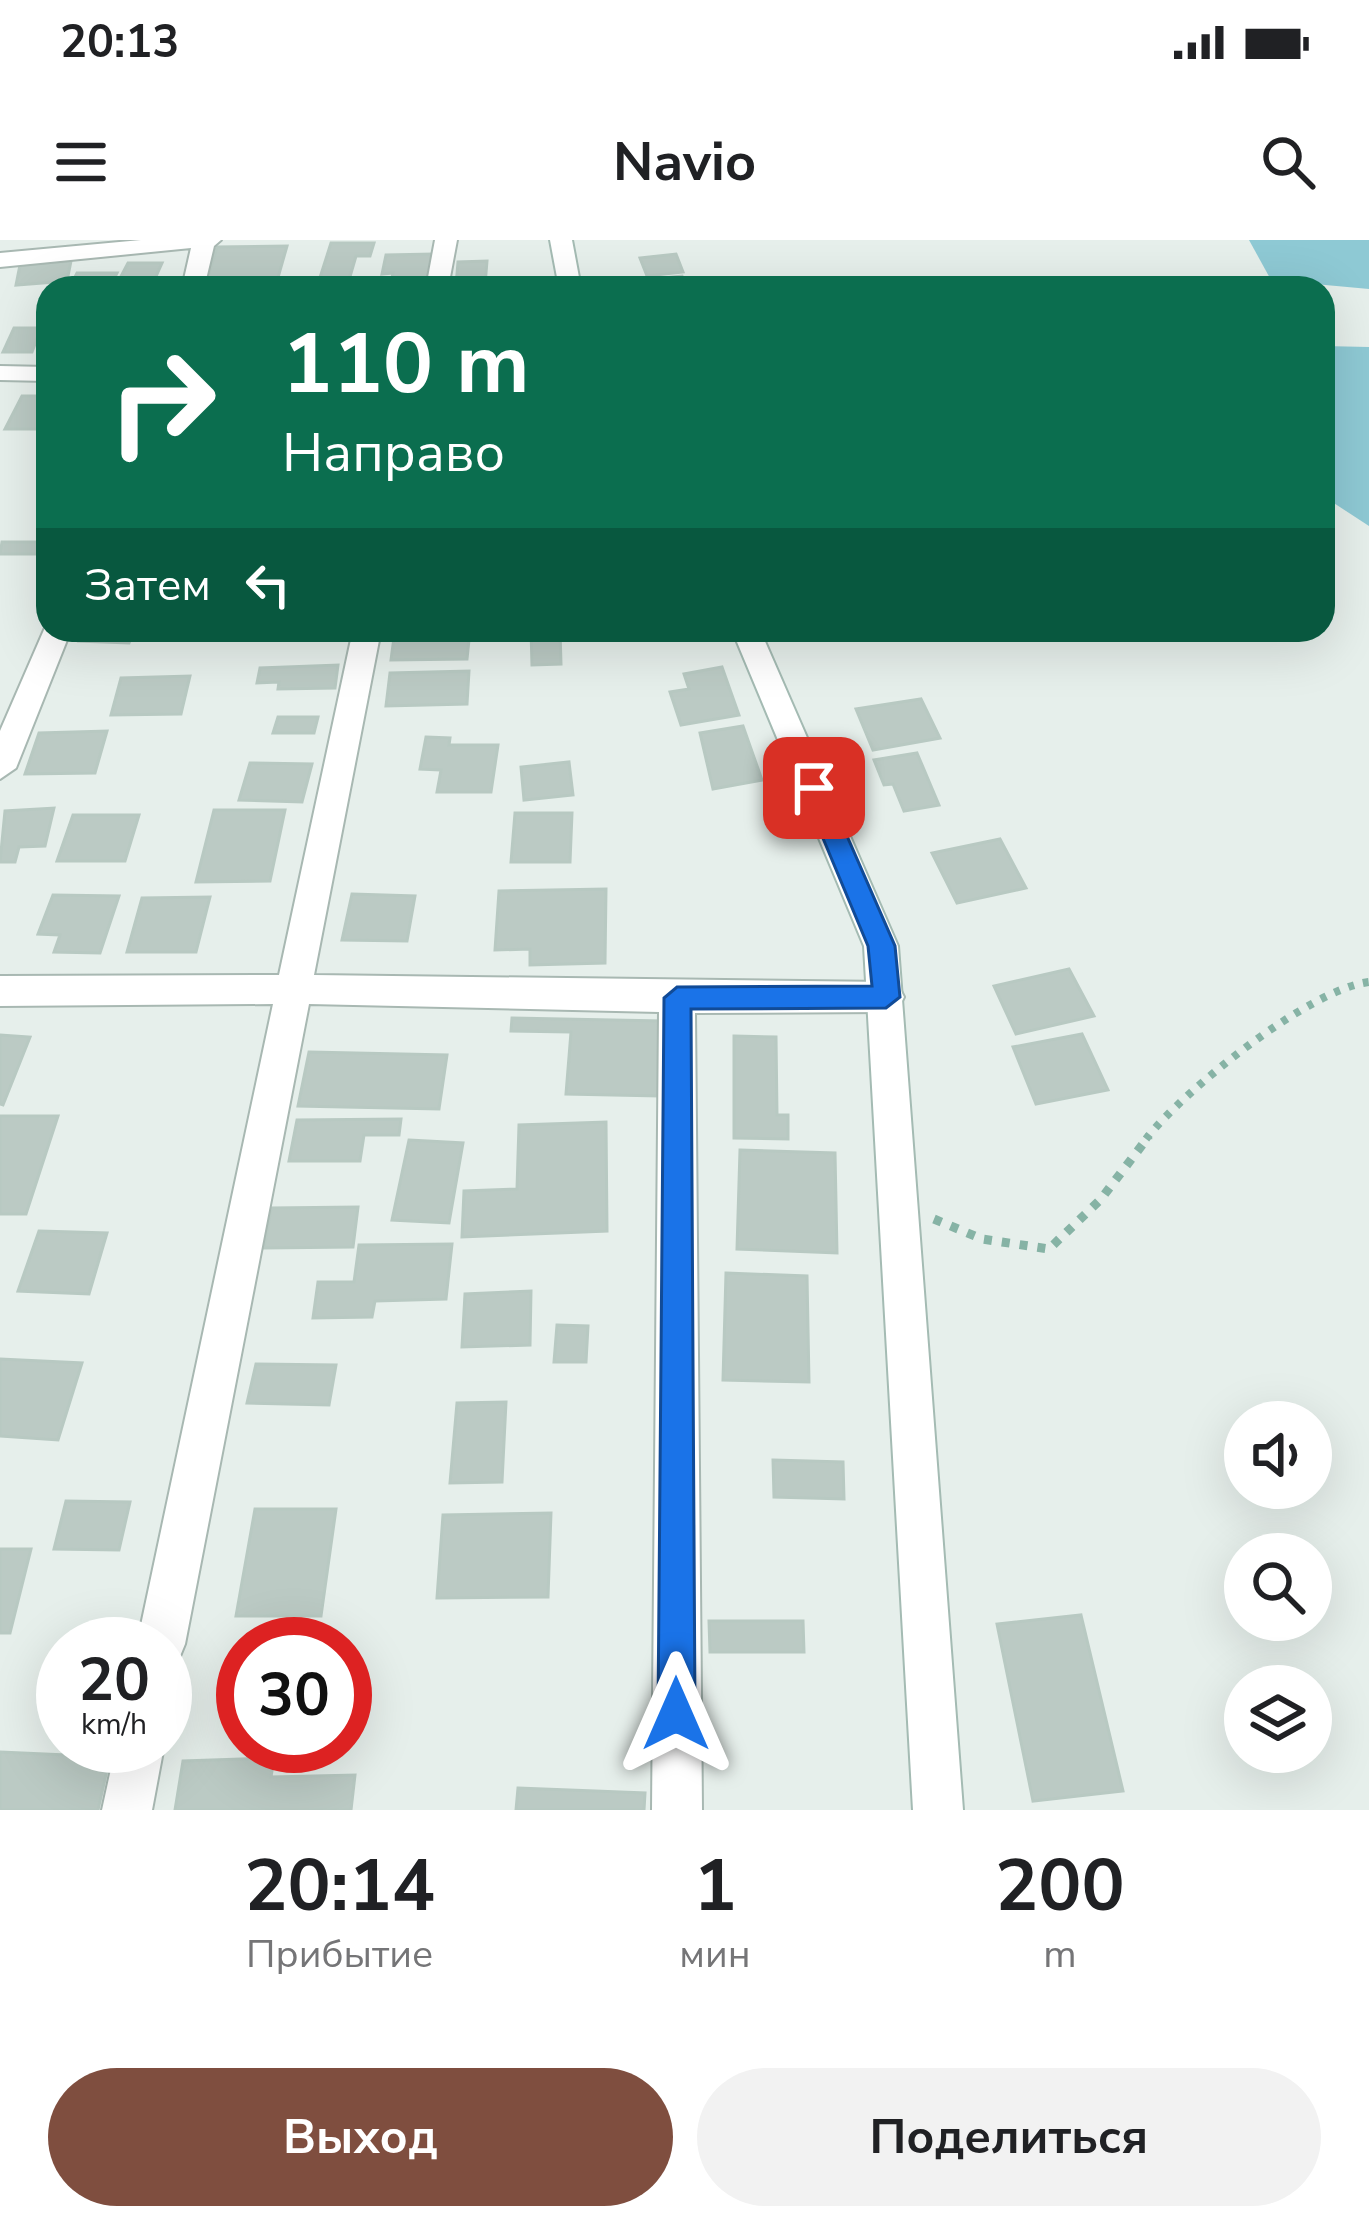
<!DOCTYPE html>
<html lang="ru">
<meta charset="utf-8">
<style>
:root{--surface:#fff;--page:#f2f2f2;--text:#202124;--muted:#757577;--accent:#7f4e3f}
body{margin:0;font-family:"Nunito Sans",sans-serif;background:var(--page);color:var(--text);height:100vh;display:flex;flex-direction:column;font-size:45px;white-space:nowrap}
*{box-sizing:border-box;margin:0}
p{font-size:39px;color:var(--muted)}
.icon{flex:none;width:66px;height:66px;fill:none;stroke:currentColor;stroke-width:2;stroke-linecap:round;stroke-linejoin:round}
.map{position:relative;height:1570px;overflow:hidden}
.details{display:flex;flex-direction:column;background:var(--surface);flex:1}
.details>*{flex:none}
.guide{position:absolute;left:36px;top:36px;width:1299px;height:366px;border-radius:36px;box-shadow:0 12px 48px #0002;background:#0b6e4f;color:#fff;overflow:hidden}
.buttons{position:absolute;left:1224px;top:1161px;display:grid;gap:24px}
.buttons a{display:grid;place-items:center;width:108px;height:108px;border-radius:50%;background:var(--surface);box-shadow:0 12px 48px #0002;font-size:60px}
.speed{position:absolute;left:36px;top:1377px;display:flex;gap:24px;font-size:60px;font-weight:700;text-align:center}
.speed>*{display:grid;place-content:center;width:156px;height:156px;border-radius:50%;background:var(--surface);box-shadow:0 12px 48px #0002;line-height:1}
.speed small{font-size:30px;font-weight:400}
.speed .limit{border:18px solid #d22;background:#fff;color:#111}
.pin{position:absolute;display:grid;place-items:center;width:102px;height:102px;color:#fff;margin:-51px;border-radius:24px;box-shadow:0 6px 18px #0006}
.me{position:absolute;width:132px;margin:-66px;rotate:0deg;stroke-linejoin:round;filter:drop-shadow(0 0 9px #0008)}
.turn{display:flex;align-items:center;gap:42px;height:252px;padding:0 48px;font-size:54px}
.turn .icon{width:156px;height:156px;stroke-width:2.5}
.turn b{display:block;font-size:84px;line-height:102px}
.then{display:flex;align-items:center;height:114px;padding:0 48px;background:#0003;gap:24px;font-size:45px}
.eta{display:flex;justify-content:space-evenly;align-items:center;height:204px;text-align:center}
.eta b{font-size:72px;font-weight:700;line-height:84px}
.primary-button{display:flex;gap:24px;margin-top:auto;padding:24px 48px}
.primary-button a{flex:1;height:138px;border-radius:72px;background:var(--accent);color:#fff;font-size:48px;font-weight:700;line-height:138px;text-align:center}
.primary-button a+a{background:var(--page);color:var(--text)}
.status{display:flex;justify-content:space-between;align-items:center;height:84px;padding:0 60px;background:var(--surface);direction:ltr}
.status svg{height:33px;fill:currentColor}
header{display:flex;justify-content:space-between;align-items:center;height:156px;padding:0 48px;background:var(--surface);font-size:54px;font-weight:700}
.map>svg:first-child{display:block}
.water{fill:#8ec9d4}
.building{fill:#bbcac4;stroke:#b8c9c2;stroke-width:3}
.lines{fill:none;stroke-linecap:round;stroke-linejoin:round}
.street-casing{stroke:#a8b8b2;stroke-width:4}
.secondary-casing{stroke:#a4bbb3;stroke-width:4}
.path-far1{stroke:#86b3a5;stroke-width:8;stroke-dasharray:6 9;stroke-linecap:butt}
.path{stroke:#86b3a5;stroke-width:9;stroke-dasharray:8 10;stroke-linecap:butt}
.street{fill:#fff;fill-rule:evenodd}
.secondary{fill:#fff;fill-rule:evenodd}
.route{fill:#1a73e8;stroke:#114b97;stroke-width:3}
</style>
<div class="status"><b>20:13</b><svg viewBox="0 0 49 12"><path d="M0 12V9h3v3zM5 12V6h3v6zM10 12V3h3v9zM15 12V0h3v12zM26 1h20v11H26zM47 4h2v5h-2z"/></svg></div>
<header><svg class="icon" aria-label="menu" viewBox="0 0 24 24"><path d="M4 6h16M4 12h16M4 18h16"/></svg>Navio<svg class="icon" aria-label="search" viewBox="0 0 24 24"><circle cx="10" cy="10" r="6"/><path d="M15 15l6 6"/></svg></header>
<div class="map">
<svg width="1369" height="1570" viewBox="0 0 1369 1570">
<rect width="100%" height="100%" fill="#e6efeb"/>
<g class="water">
<polygon points="1249,0 1369,0 1369,49 1271,40"/>
<polygon points="1323,106 1369,107 1369,286 1323,256"/>
</g>
<g class="building">
<polygon points="331,3 374,3 370,16 356,16 347,47 317,47"/>
<polygon points="287,6 277,41 206,43 217,7"/>
<polygon points="433,14 428,46 390,47 393,33 382,34 386,15"/>
<polygon points="676,14 683,32 647,36 640,18"/>
<polygon points="71,21 67,41 16,45 20,25"/>
<polygon points="487,21 485,45 456,46 458,22"/>
<polygon points="128,23 162,23 153,43 118,42"/>
<polygon points="77,33 117,33 110,47 70,47"/>
<polygon points="682,36 686,48 634,48 632,41"/>
<polygon points="14,88 41,88 32,112 3,112"/>
<polygon points="22,156 48,156 48,189 5,189"/>
<polygon points="2,302 48,302 48,314 0,314"/>
<polygon points="84,390 134,390 129,403 79,401"/>
<polygon points="255,390 337,390 336,395 253,396"/>
<polygon points="395,390 470,390 467,419 391,420"/>
<polygon points="531,390 560,390 561,424 532,425"/>
<polygon points="338,425 335,448 278,449 279,442 257,443 260,428"/>
<polygon points="722,427 739,475 681,485 670,452 689,449 684,434"/>
<polygon points="469,431 467,464 386,466 390,433"/>
<polygon points="190,436 181,474 111,475 121,438"/>
<polygon points="921,459 940,498 873,510 856,469"/>
<polygon points="278,477 318,477 314,493 273,493"/>
<polygon points="743,486 762,540 713,549 700,493"/>
<polygon points="107,491 95,533 25,534 39,493"/>
<polygon points="426,497 450,498 449,505 498,505 491,552 437,552 441,530 420,529"/>
<polygon points="917,513 939,565 904,571 893,544 884,545 874,520"/>
<polygon points="569,522 573,555 524,560 521,527"/>
<polygon points="250,523 312,524 302,562 239,560"/>
<polygon points="54,568 45,606 19,607 15,622 0,622 5,571"/>
<polygon points="214,570 285,570 270,641 196,642"/>
<polygon points="515,573 572,573 570,622 511,622"/>
<polygon points="73,575 139,575 125,621 57,621"/>
<polygon points="1000,599 1026,648 957,663 932,613"/>
<polygon points="606,649 605,723 530,725 530,709 495,710 499,651"/>
<polygon points="352,654 415,656 407,701 342,700"/>
<polygon points="53,655 119,656 100,713 54,712 60,695 38,694"/>
<polygon points="210,657 196,712 127,712 142,658"/>
<polygon points="1069,729 1094,776 1016,794 994,746"/>
<polygon points="512,778 662,781 659,856 566,854 571,792 511,791"/>
<polygon points="1082,794 1108,850 1036,864 1013,807"/>
<polygon points="0,795 30,797 3,865 0,864"/>
<polygon points="734,796 776,797 777,875 788,875 788,899 734,898"/>
<polygon points="309,812 447,815 439,869 298,866"/>
<polygon points="0,876 58,876 26,974 0,974"/>
<polygon points="401,879 399,895 364,895 360,921 289,921 297,880"/>
<polygon points="606,882 607,991 462,997 464,951 517,949 519,885"/>
<polygon points="409,900 463,903 449,983 392,980"/>
<polygon points="740,910 835,913 837,1013 737,1009"/>
<polygon points="358,967 353,1007 264,1008 271,968"/>
<polygon points="39,991 107,993 89,1054 18,1051"/>
<polygon points="452,1004 446,1059 375,1061 372,1077 313,1078 318,1042 354,1042 359,1005"/>
<polygon points="726,1033 807,1036 809,1142 723,1140"/>
<polygon points="531,1051 530,1105 462,1107 465,1054"/>
<polygon points="557,1085 588,1086 586,1122 554,1122"/>
<polygon points="0,1119 82,1123 58,1200 0,1196"/>
<polygon points="256,1124 336,1125 329,1165 247,1163"/>
<polygon points="506,1162 502,1242 450,1243 457,1163"/>
<polygon points="773,1220 843,1222 844,1259 774,1257"/>
<polygon points="66,1261 130,1262 119,1310 54,1309"/>
<polygon points="255,1269 336,1269 321,1376 236,1376"/>
<polygon points="551,1273 548,1357 437,1358 443,1275"/>
<polygon points="0,1309 31,1309 10,1393 0,1393"/>
<polygon points="1081,1375 1123,1551 1033,1561 997,1384"/>
<polygon points="709,1381 803,1381 804,1412 710,1412"/>
<polygon points="0,1512 110,1517 98,1570 0,1570"/>
<polygon points="274,1518 271,1537 355,1535 351,1570 175,1570 183,1521"/>
<polygon points="518,1548 645,1553 644,1570 516,1570"/>
</g>
<g class="lines">
<defs>
<g id="street">
<polygon points="141,0 221,0 214,6 204,48 182,48 191,8 0,27 0,13"/>
<polygon points="435,0 457,0 448,48 426,48"/>
<polygon points="0,126 48,127 48,141 0,140"/>
<polygon points="47,383 48,390 71,390 16,528 0,539 0,491"/>
<polygon points="353,390 381,390 314,735 886,742 899,747 904,757 899,767 886,772 695,773 702,1570 652,1570 659,772 309,764 185,1404 178,1421 165,1426 165,1404 137,1404 273,764 0,766 0,736 279,735"/>
<polygon points="116,1506 164,1506 152,1570 102,1570"/>
</g>
<g id="secondary">
<polygon points="550,0 572,0 581,48 559,48"/>
<polygon points="732,390 760,390 898,706 963,1570 913,1570 864,706"/>
</g>
</defs>
<use href="#street" class="street-casing"/>
<use href="#secondary" class="secondary-casing"/>
<path class="path-far1" d="M1146,899C1183,851 1309,749 1369,742"/>
<polyline class="path" points="934,979 982,999 1049,1009 1101,959 1149,896"/>
<use href="#street" class="street"/>
<use href="#secondary" class="secondary"/>
</g>
<polygon class="route" points="814,539 826,548 895,706 900,757 886,768 691,769 695,1474 689,1487 676,1493 664,1487 658,1474 664,758 677,747 872,746 868,706 802,548"/>
</svg>
<div class="buttons">
<a><svg class="icon" aria-label="sound" viewBox="0 0 24 24"><path d="M4 9h4l5-4v14l-5-4H4zM17 9q2 3 0 6"/></svg></a>
<a><svg class="icon" aria-label="search" viewBox="0 0 24 24"><circle cx="10" cy="10" r="6"/><path d="M15 15l6 6"/></svg></a>
<a><svg class="icon" aria-label="layers" viewBox="0 0 24 24"><path d="M12 4l9 5-9 5-9-5zM3 14l9 5 9-5"/></svg></a>
</div>
<div class="speed"><div>20<small>km/h</small></div><div class="limit">30</div></div>
<div class="pin" style="left:814px;top:548px;background:#d93025"><svg class="icon" aria-label="arrive" viewBox="0 0 24 24"><path d="M6 21V4h12l-3 4 3 4H6"/></svg></div>
<svg class="me" style="left:676px;top:1474px" viewBox="-20 -20 40 40"><path d="M0-17L14 15 0 8-14 15z" fill="#1a73e8" stroke="#fff" stroke-width="4"/></svg>
<div class="guide">
<div class="turn"><svg class="icon" aria-label="right" viewBox="0 0 24 24"><path d="M7 20v-9h11M14 6l5 5-5 5"/></svg><div><b>110 m</b>Направо</div></div>
<div class="then">Затем<svg class="icon" aria-label="left" viewBox="0 0 24 24"><path d="M17 20v-9H6M10 6l-5 5 5 5"/></svg></div>
</div>
</div>
<section class="details">
<div class="eta">
<div><b>20:14</b><p>Прибытие</p></div>
<div><b>1</b><p>мин</p></div>
<div><b>200</b><p>m</p></div>
</div>
<div class="primary-button"><a>Выход</a><a>Поделиться</a></div>
</section>
